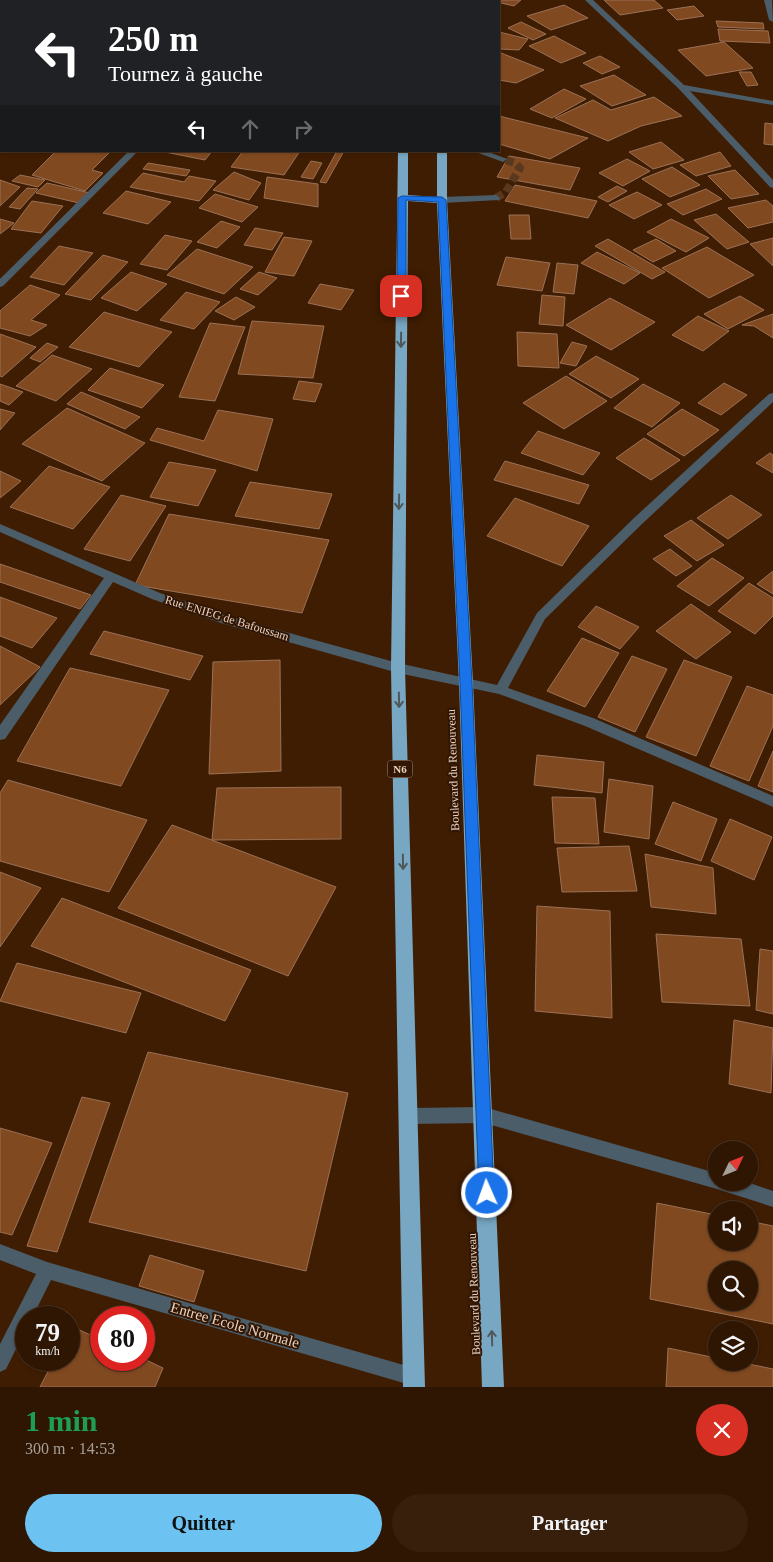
<!DOCTYPE html>
<html lang="fr">
<meta charset="utf-8">
<style>
:root{--surface:#2f1602;--page:#371f0c;--text:#f1f3f6;--muted:#a79f99;--line:#4a3524;--accent:#6cc3f2}
body{margin:0;font-family:Georgia,serif;background:var(--page);color:var(--text);height:100vh;display:flex;flex-direction:column;font-size:19px;white-space:nowrap}
*{box-sizing:border-box;margin:0}
p{font-size:16px;color:var(--muted)}
.icon{flex:none;width:28px;height:28px;fill:none;stroke:currentColor;stroke-width:2;stroke-linecap:round;stroke-linejoin:round}
.map{position:relative;height:1387px;overflow:hidden}
.panel{display:flex;flex-direction:column;background:var(--surface);flex:1}
.panel>*{flex:none}
.top-card{position:absolute;left:0px;top:0px;width:500px;height:152px;box-shadow:0 1px 4px #0004,0 0 0 1px var(--line);background:#202124;color:#fff;overflow:hidden}
.needle{width:32px;rotate:47deg}
.tools{position:absolute;left:708px;top:1141px;display:grid;gap:10px}
.tools a{display:grid;place-items:center;width:50px;height:50px;border-radius:50%;background:var(--surface);box-shadow:0 1px 4px #0004,0 0 0 1px var(--line);font-size:25px}
.speed{position:absolute;left:15px;top:1306px;display:flex;gap:10px;font-size:25px;font-weight:700;text-align:center}
.speed>*{display:grid;place-content:center;width:65px;height:65px;border-radius:50%;background:var(--surface);box-shadow:0 1px 4px #0004,0 0 0 1px var(--line);line-height:1}
.speed small{font-size:12px;font-weight:400}
.speed .limit{border:8px solid #d22;background:#fff;color:#111}
.pin{position:absolute;display:grid;place-items:center;width:42px;height:42px;color:#fff;margin:-21px;border-radius:10px;box-shadow:0 2px 8px #0006}
.me{position:absolute;width:55px;margin:-28px;rotate:358deg;stroke-linejoin:round;filter:drop-shadow(0 0 4px #0008)}
.turn{display:flex;align-items:center;gap:18px;height:105px;padding:0 25px;font-size:22px}
.turn .icon{width:65px;height:65px;stroke-width:2.5}
.turn b{display:block;font-size:35px;line-height:42px}
.lanes{display:flex;align-items:center;height:48px;padding:0 25px;background:#0003;justify-content:center;gap:25px;direction:ltr}
.lanes .off{opacity:.35}
.round{display:grid;place-items:center;flex:none;width:52px;height:52px;border-radius:26px;background:var(--page)}
.head{display:flex;align-items:center;justify-content:space-between;height:85px;padding:0 25px}
h1{font-size:30px;font-weight:700;line-height:38px;color:#1e9e55}
.primary-button{display:flex;gap:10px;margin-top:auto;padding:10px 25px}
.primary-button a{flex:1;height:58px;border-radius:30px;background:var(--accent);color:#111;font-size:20px;font-weight:700;line-height:58px;text-align:center}
.primary-button a+a{background:var(--page);color:var(--text)}
.map>svg:first-child{display:block}
.building{fill:#814920;stroke:#9b7156;fill-rule:evenodd}
.lines{fill:none;stroke-linecap:round;stroke-linejoin:round}
.minor-tunnel{stroke:#58381f;stroke-width:8;stroke-dasharray:8 4;stroke-linecap:butt}
.minor{fill:#4a5d69;fill-rule:evenodd}
.highway{fill:#77a7c3;fill-rule:evenodd}
.oneway{stroke:#505759}
.route{fill:#1a73e8;stroke:#114b97}
.labels{text-anchor:middle;stroke-width:4;stroke-linejoin:round;paint-order:stroke}
.shield{fill:#311603;stroke:#b19989;stroke-width:1}
.shield-label{font-size:11px;font-weight:bold;fill:#e8d1c2}
.street-label{font-size:12px;fill:#e8d1c2;stroke:#311603}
.near-street-label{font-size:15px;fill:#e8d1c2;stroke:#311603}
</style>
<div class="map">
<svg width="773" height="1387" viewBox="0 0 773 1387">
<rect width="100%" height="100%" fill="#3f1d02"/>
<g class="building">
<polygon points="33,0 90,0 32,1"/>
<polygon points="488,0 521,0 514,6"/>
<polygon points="604,0 654,0 663,8 620,15"/>
<polygon points="564,5 588,18 551,30 527,16"/>
<polygon points="694,6 704,16 677,20 667,10"/>
<polygon points="716,21 763,23 764,29 718,27"/>
<polygon points="521,22 546,34 533,40 508,28"/>
<polygon points="718,29 768,31 770,43 720,41"/>
<polygon points="499,32 528,39 519,50 499,49"/>
<polygon points="554,36 586,53 561,63 529,46"/>
<polygon points="724,42 753,68 706,76 678,50"/>
<polygon points="499,53 501,53 544,70 516,83 499,80"/>
<polygon points="600,56 620,67 602,74 583,63"/>
<polygon points="739,72 751,72 758,85 747,86"/>
<polygon points="614,75 646,95 612,106 580,86"/>
<polygon points="564,89 586,99 552,118 530,109"/>
<polygon points="654,97 682,116 641,126 608,141 555,118 593,100 611,110"/>
<polygon points="499,116 588,138 550,159 499,144"/>
<polygon points="765,123 773,124 773,145 764,144"/>
<polygon points="661,142 684,160 653,169 629,152"/>
<polygon points="56,151 111,151 92,170 103,173 85,191 32,175"/>
<polygon points="160,151 212,151 205,160"/>
<polygon points="243,151 300,151 284,175 231,167"/>
<polygon points="337,151 344,151 326,183 320,182"/>
<polygon points="720,152 731,166 696,176 680,165"/>
<polygon points="509,156 580,168 570,190 497,177"/>
<polygon points="627,159 650,171 623,186 599,173"/>
<polygon points="311,161 322,163 313,179 301,177"/>
<polygon points="148,163 190,170 186,176 143,169"/>
<polygon points="672,167 700,185 670,197 642,179"/>
<polygon points="735,170 759,194 731,199 708,176"/>
<polygon points="234,172 261,183 249,200 213,190"/>
<polygon points="143,173 184,182 189,176 216,181 199,201 130,187"/>
<polygon points="20,175 45,180 38,187 12,181"/>
<polygon points="267,177 318,184 318,207 264,198"/>
<polygon points="0,180 20,187 0,206"/>
<polygon points="47,183 90,193 79,203 36,193"/>
<polygon points="515,185 597,201 588,218 505,201"/>
<polygon points="617,186 627,191 608,202 598,197"/>
<polygon points="27,188 38,189 20,209 9,207"/>
<polygon points="706,189 722,199 683,215 667,204"/>
<polygon points="126,191 171,202 148,224 103,213"/>
<polygon points="637,192 662,205 634,219 609,205"/>
<polygon points="215,194 258,207 242,222 199,208"/>
<polygon points="766,200 773,206 773,222 748,228 728,208"/>
<polygon points="32,201 63,206 41,233 11,229"/>
<polygon points="716,214 749,242 727,249 694,220"/>
<polygon points="509,215 529,215 531,239 511,239"/>
<polygon points="0,219 14,223 0,234"/>
<polygon points="671,219 709,238 686,252 647,232"/>
<polygon points="221,221 240,227 217,248 197,242"/>
<polygon points="255,228 283,233 272,250 244,245"/>
<polygon points="165,235 192,241 167,270 140,264"/>
<polygon points="284,237 312,241 294,276 265,272"/>
<polygon points="773,238 773,266 750,244"/>
<polygon points="608,239 665,272 652,279 595,246"/>
<polygon points="656,239 676,251 653,262 633,250"/>
<polygon points="59,246 93,253 64,285 30,277"/>
<polygon points="707,247 754,275 709,298 662,268"/>
<polygon points="197,249 253,267 224,294 167,275"/>
<polygon points="597,252 640,273 624,284 581,263"/>
<polygon points="103,255 128,262 91,300 65,294"/>
<polygon points="506,257 550,263 542,291 497,285"/>
<polygon points="557,263 578,265 574,294 553,292"/>
<polygon points="131,272 167,284 137,311 101,298"/>
<polygon points="259,272 277,278 258,295 240,289"/>
<polygon points="320,284 354,290 341,310 308,303"/>
<polygon points="30,285 60,295 31,320 47,325 30,336 0,328 0,311"/>
<polygon points="186,292 220,302 194,329 160,320"/>
<polygon points="542,295 565,297 563,326 539,324"/>
<polygon points="740,296 764,310 728,329 704,314"/>
<polygon points="236,297 255,307 234,320 215,311"/>
<polygon points="610,298 655,322 611,350 566,325"/>
<polygon points="104,312 172,332 139,367 69,347"/>
<polygon points="773,314 773,338 754,326 742,325"/>
<polygon points="698,316 729,331 703,351 672,335"/>
<polygon points="252,321 324,326 313,378 238,374"/>
<polygon points="210,323 245,327 215,401 179,397"/>
<polygon points="517,332 557,334 559,368 518,366"/>
<polygon points="0,334 36,347 2,377 0,376"/>
<polygon points="572,342 587,346 576,366 560,363"/>
<polygon points="47,343 58,347 40,362 30,358"/>
<polygon points="52,355 92,369 56,401 16,386"/>
<polygon points="596,356 639,379 611,398 569,374"/>
<polygon points="110,368 164,385 142,408 88,390"/>
<polygon points="566,376 607,401 564,429 523,403"/>
<polygon points="299,381 322,384 315,402 293,399"/>
<polygon points="724,383 747,395 721,415 698,403"/>
<polygon points="0,384 23,392 9,405 0,401"/>
<polygon points="643,384 680,403 652,427 614,408"/>
<polygon points="81,392 140,417 125,429 67,404"/>
<polygon points="67,408 145,443 102,481 22,444"/>
<polygon points="0,409 15,413 0,430"/>
<polygon points="682,409 719,430 684,456 647,434"/>
<polygon points="218,410 273,419 257,471 150,440 157,428 204,441"/>
<polygon points="538,431 600,453 583,475 521,453"/>
<polygon points="644,438 680,460 651,480 616,458"/>
<polygon points="770,453 773,455 773,473 756,463"/>
<polygon points="505,461 589,485 579,504 494,480"/>
<polygon points="169,462 216,470 198,506 150,497"/>
<polygon points="49,466 110,487 73,529 10,507"/>
<polygon points="0,471 21,481 0,498"/>
<polygon points="250,482 332,494 319,529 235,516"/>
<polygon points="121,495 166,506 130,561 84,549"/>
<polygon points="731,495 762,515 728,539 697,518"/>
<polygon points="515,498 589,526 562,566 487,536"/>
<polygon points="169,514 329,540 302,613 135,585"/>
<polygon points="691,520 724,545 697,561 664,536"/>
<polygon points="670,549 692,566 676,576 653,559"/>
<polygon points="712,558 744,578 709,606 677,586"/>
<polygon points="0,564 91,595 80,609 0,582"/>
<polygon points="773,571 773,594 757,584"/>
<polygon points="749,583 773,598 773,616 755,634 718,611"/>
<polygon points="0,597 57,618 32,648 0,636"/>
<polygon points="691,604 731,632 696,659 656,631"/>
<polygon points="596,606 639,627 620,649 578,627"/>
<polygon points="104,631 203,656 190,680 90,654"/>
<polygon points="582,638 619,653 585,707 547,691"/>
<polygon points="0,646 40,667 0,705"/>
<polygon points="632,656 667,669 635,732 598,717"/>
<polygon points="280,660 281,771 209,774 213,662"/>
<polygon points="684,660 732,677 696,756 646,737"/>
<polygon points="70,668 169,690 121,786 17,761"/>
<polygon points="747,686 773,695 773,726 749,781 710,766"/>
<polygon points="773,751 773,792 758,786"/>
<polygon points="537,755 604,762 602,793 534,785"/>
<polygon points="609,779 653,786 649,839 604,832"/>
<polygon points="8,780 147,820 109,892 0,861 0,793"/>
<polygon points="341,787 341,839 212,840 217,788"/>
<polygon points="552,797 595,798 599,844 555,843"/>
<polygon points="673,802 717,819 701,861 655,844"/>
<polygon points="730,819 772,837 754,880 711,861"/>
<polygon points="172,825 336,887 288,976 118,908"/>
<polygon points="629,846 637,891 562,892 557,848"/>
<polygon points="645,854 713,868 716,914 651,907"/>
<polygon points="0,872 41,888 0,947"/>
<polygon points="62,898 251,970 225,1021 31,946"/>
<polygon points="537,906 610,911 612,1018 535,1011"/>
<polygon points="656,934 741,939 750,1006 662,1002"/>
<polygon points="760,949 773,951 773,1014 756,1010"/>
<polygon points="17,963 141,993 126,1033 0,1001"/>
<polygon points="734,1020 773,1028 771,1093 729,1084"/>
<polygon points="148,1052 348,1093 306,1271 89,1222"/>
<polygon points="82,1097 110,1103 57,1252 27,1246"/>
<polygon points="0,1128 52,1143 12,1235 0,1232"/>
<path d="M657,1203L716,1215V1242H749V1221L773,1226V1324L650,1299ZM716,1270H749V1302H716Z"/>
<polygon points="150,1255 204,1271 194,1302 139,1286"/>
<polygon points="71,1326 101,1340 101,1360 144,1359 163,1368 155,1387 40,1387 54,1360 69,1360 69,1330"/>
<polygon points="668,1348 716,1358 716,1362 739,1362 773,1369 773,1387 666,1387"/>
</g>
<g class="lines">
<polyline class="minor-tunnel" points="496,198 506,192 520,168 515,163 503,159"/>
<g class="minor">
<polygon points="231,0 239,0 239,1 232,1"/>
<polygon points="585,0 593,0 684,85 773,101 773,105 690,91 773,180 773,188 770,187 679,89"/>
<polygon points="764,0 772,0 773,22 769,20"/>
<rect x="0" y="53" width="1" height="4"/>
<polygon points="129,151 138,151 3,286 0,287 0,279"/>
<polygon points="473,151 486,151 507,159 503,162"/>
<polygon points="496,195 500,198 499,200 442,203 438,200 442,197"/>
<polygon points="773,393 773,402 642,524 545,619 508,688 593,718 773,796 773,807 585,726 499,694 398,673 221,623 152,599 113,582 5,739 0,740 0,725 104,578 0,532 0,524 160,593 224,615 398,663 497,685 537,613 634,518 769,394"/>
<polygon points="484,1107 716,1173 716,1182 747,1182 773,1191 773,1207 717,1189 484,1123 409,1124 403,1121 401,1116 403,1111 409,1108"/>
<polygon points="0,1244 47,1262 414,1368 420,1371 423,1377 420,1383 414,1386 51,1280 32,1318 26,1318 26,1329 6,1369 0,1372 0,1344 36,1274 0,1260"/>
</g>
<g class="highway">
<rect x="404" y="0" width="8" height="1"/>
<rect x="441" y="0" width="8" height="1"/>
<polygon points="398,151 408,151 408,195 437,197 437,151 447,151 447,200 473,683 504,1387 482,1387 459,683 437,203 408,201 405,668 425,1387 403,1387 391,668"/>
</g>
</g>
<defs><path id="oneway-shaft" d="M-6 0H5M1.5-3L5.5 0L1.5 3" fill="none" stroke-width="1.6" stroke-linecap="round" stroke-linejoin="round" transform="scale(1.25)"/></defs>
<g class="oneway">
<use href="#oneway-shaft" transform="translate(401 340) rotate(91)"/>
<use href="#oneway-shaft" transform="translate(399 502) rotate(91)"/>
<use href="#oneway-shaft" transform="translate(399 700) rotate(89)"/>
<use href="#oneway-shaft" transform="translate(403 862) rotate(89)"/>
<use href="#oneway-shaft" transform="translate(492 1338) rotate(-92)"/>
</g>
<polygon class="route" points="402,196 442,197 446,200 472,683 494,1193 492,1198 487,1200 481,1198 479,1193 460,683 438,202 406,200 406,296 401,298 397,296 398,198"/>
<g class="labels">
<rect class="shield" x="387.5" y="760.5" width="25" height="17" rx="4"/>
<g class="shield-label">
<text x="400" y="773">N6</text>
</g>
<g class="street-label">
<text transform="translate(227 618) rotate(17)" y="4">Rue ENIEG de Bafoussam</text>
<text transform="translate(453 770) rotate(-92)" y="4">Boulevard du Renouveau</text>
<text transform="translate(474 1294) rotate(-92)" y="4">Boulevard du Renouveau</text>
</g>
<g class="near-street-label">
<text transform="translate(235 1325) rotate(16)" y="5">Entree Ecole Normale</text>
</g>
</g>
</svg>
<div class="tools">
<a><svg class="needle" viewBox="-14 -14 28 28"><path d="M0-13l5 13h-10z" fill="#e53935"/><path d="M0 13l5-13h-10z" fill="#a79f99"/></svg></a>
<a><svg class="icon" aria-label="sound" viewBox="0 0 24 24"><path d="M4 9h4l5-4v14l-5-4H4zM17 9q2 3 0 6"/></svg></a>
<a><svg class="icon" aria-label="search" viewBox="0 0 24 24"><circle cx="10" cy="10" r="6"/><path d="M15 15l6 6"/></svg></a>
<a><svg class="icon" aria-label="layers" viewBox="0 0 24 24"><path d="M12 4l9 5-9 5-9-5zM3 14l9 5 9-5"/></svg></a>
</div>
<div class="speed"><div>79<small>km/h</small></div><div class="limit">80</div></div>
<div class="pin" style="left:401px;top:296px;background:#d93025"><svg class="icon" aria-label="arrive" viewBox="0 0 24 24"><path d="M6 21V4h12l-3 4 3 4H6"/></svg></div>
<svg class="me" style="left:487px;top:1193px" viewBox="-20 -20 40 40"><circle r="17" fill="#1a73e8" stroke="#fff" stroke-width="3"/><path d="M0-11L8 9 0 5-8 9z" fill="#fff"/></svg>
<div class="top-card">
<div class="turn"><svg class="icon" aria-label="left" viewBox="0 0 24 24"><path d="M17 20v-9H6M10 6l-5 5 5 5"/></svg><div><b>250 m</b>Tournez à gauche</div></div>
<div class="lanes"><svg class="icon" aria-label="left" viewBox="0 0 24 24"><path d="M17 20v-9H6M10 6l-5 5 5 5"/></svg><svg class="icon off" aria-label="ahead" viewBox="0 0 24 24"><path d="M12 20V5M6 11l6-6 6 6"/></svg><svg class="icon off" aria-label="right" viewBox="0 0 24 24"><path d="M7 20v-9h11M14 6l5 5-5 5"/></svg></div>
</div>
</div>
<section class="panel">
<div class="head"><div><h1>1 min</h1><p>300 m · 14:53</p></div><a class="round" style="background:#d93025;color:#fff"><svg class="icon" aria-label="close" viewBox="0 0 24 24"><path d="M6 6l12 12M18 6L6 18"/></svg></a></div>
<div class="primary-button"><a>Quitter</a><a>Partager</a></div>
</section>
